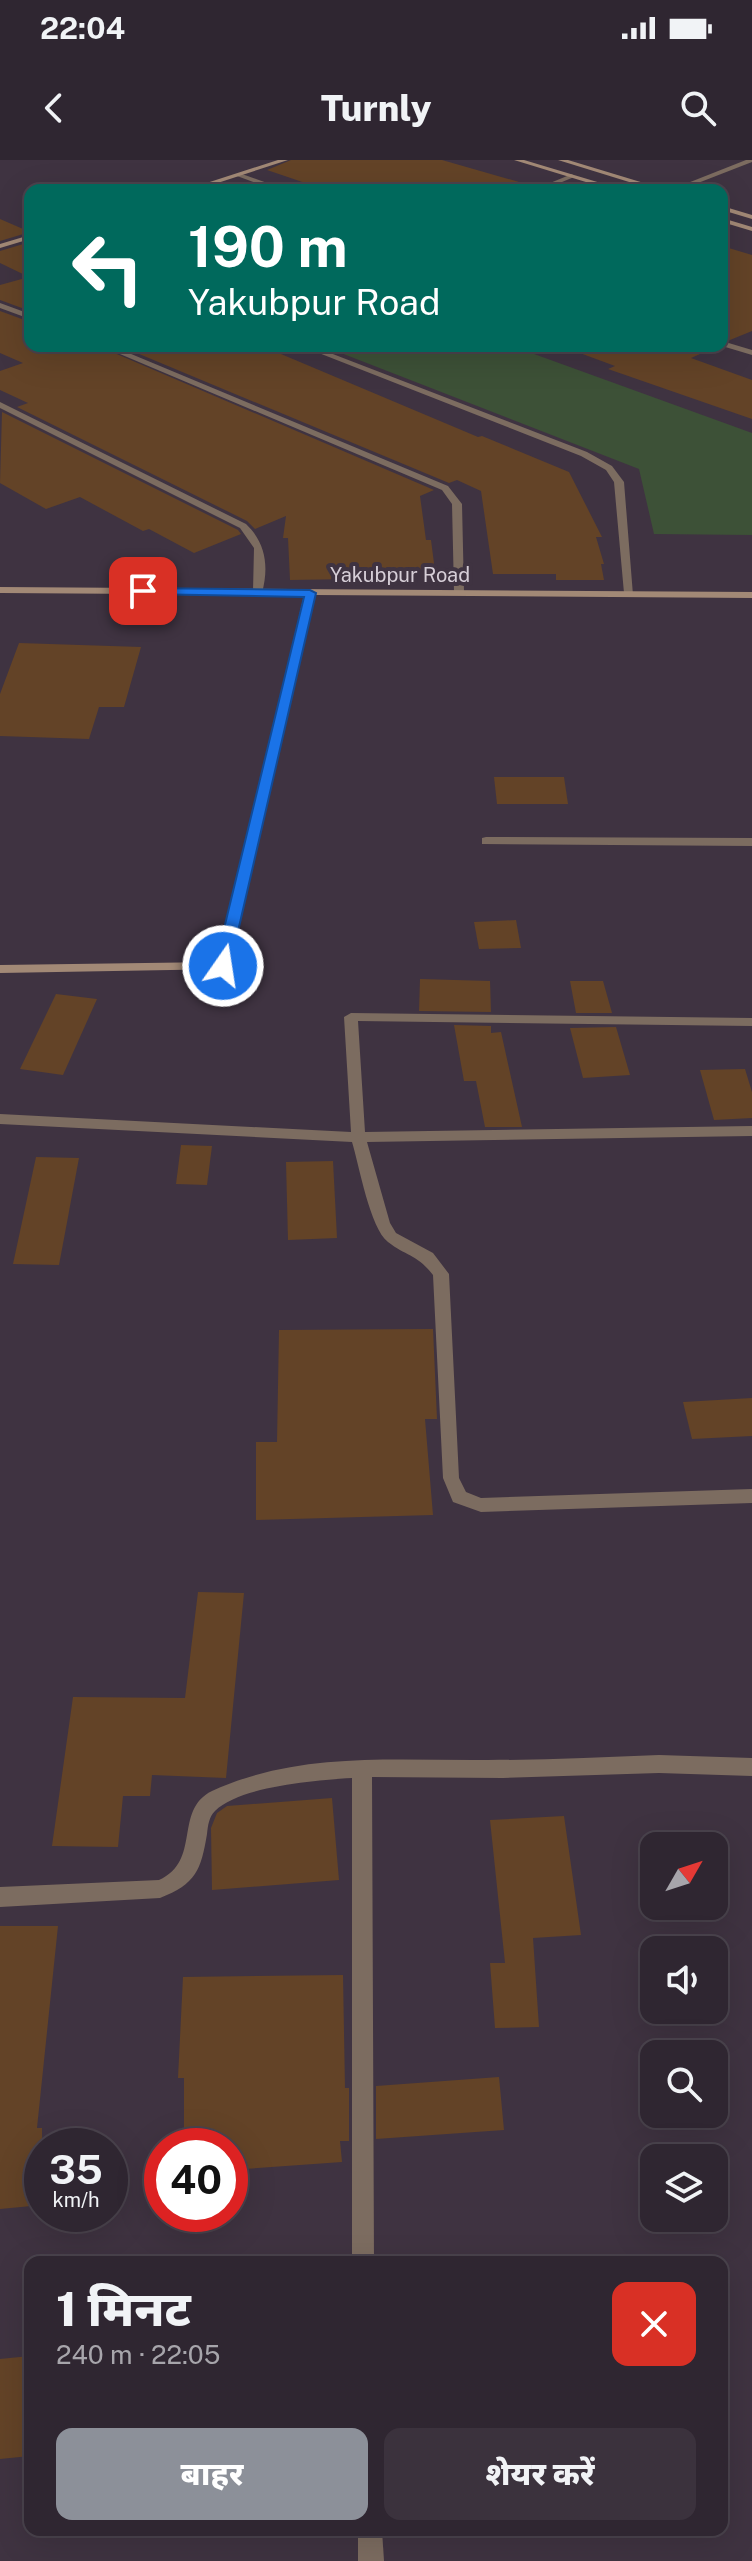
<!DOCTYPE html>
<html lang="hi">
<meta charset="utf-8">
<style>
:root{--surface:#2f2631;--page:#3b323d;--text:#f1f3f6;--muted:#a7a5ab;--line:#4a434d;--accent:#8c9099}
body{margin:0;font-family:"Public Sans","Noto Sans Devanagari",sans-serif;background:var(--page);color:var(--text);height:100vh;display:flex;flex-direction:column;font-size:30px;white-space:nowrap}
*{box-sizing:border-box;margin:0}
p{font-size:26px;color:var(--muted)}
.icon{flex:none;width:44px;height:44px;fill:none;stroke:currentColor;stroke-width:2;stroke-linecap:round;stroke-linejoin:round}
.map{position:relative;flex:1;overflow:hidden}
.panel{position:absolute;left:24px;top:2096px;width:704px;height:280px;display:flex;flex-direction:column;background:var(--surface);border-radius:16px;box-shadow:0 8px 32px #0002,0 0 0 2px var(--line)}
.panel>*{flex:none}
.guide{position:absolute;left:24px;top:24px;width:704px;height:168px;border-radius:16px;box-shadow:0 8px 32px #0002,0 0 0 2px var(--line);background:#00695c;color:#fff;overflow:hidden}
.needle{width:52px;rotate:51deg}
.tools{position:absolute;left:640px;top:1672px;display:grid;gap:16px}
.tools a{display:grid;place-items:center;width:88px;height:88px;border-radius:16px;background:var(--surface);box-shadow:0 8px 32px #0002,0 0 0 2px var(--line);font-size:40px}
.speed{position:absolute;left:24px;top:1968px;display:flex;gap:16px;font-size:40px;font-weight:700;text-align:center}
.speed>*{display:grid;place-content:center;width:104px;height:104px;border-radius:50%;background:var(--surface);box-shadow:0 8px 32px #0002,0 0 0 2px var(--line);line-height:1}
.speed small{font-size:20px;font-weight:400}
.speed .limit{border:12px solid #d22;background:#fff;color:#111}
.pin{position:absolute;display:grid;place-items:center;width:68px;height:68px;color:#fff;margin:-34px;border-radius:16px;box-shadow:0 4px 12px #0006}
.me{position:absolute;width:88px;margin:-44px;rotate:13deg;stroke-linejoin:round;filter:drop-shadow(0 0 6px #0008)}
.turn{display:flex;align-items:center;gap:28px;height:168px;padding:0 32px;font-size:36px}
.turn .icon{width:104px;height:104px;stroke-width:2.5}
.turn b{display:block;font-size:56px;line-height:68px}
.round{display:grid;place-items:center;flex:none;width:84px;height:84px;border-radius:16px;background:var(--page)}
.summary{display:flex;align-items:center;justify-content:space-between;height:136px;padding:0 32px}
h1{font-size:48px;font-weight:800;line-height:60px}
.action{display:flex;gap:16px;margin-top:auto;padding:16px 32px}
.action a{flex:1;height:92px;border-radius:16px;background:var(--accent);color:#fff;font-size:32px;font-weight:800;line-height:92px;text-align:center}
.action a+a{background:var(--page);color:var(--text)}
.status{display:flex;justify-content:space-between;align-items:center;height:56px;padding:0 40px;background:var(--surface);direction:ltr}
.status svg{height:22px;fill:currentColor}
header{display:flex;justify-content:space-between;align-items:center;height:104px;padding:0 32px;background:var(--surface);font-size:36px;font-weight:800}
.map>svg:first-child{display:block}
.green{fill:#3d5137}
.building{fill:#634327}
.lines{fill:none;stroke-linecap:round;stroke-linejoin:round}
.lane{fill:#7c6c60;fill-rule:evenodd}
.street{fill:#7c6c60;fill-rule:evenodd}
.secondary{fill:#a28976;fill-rule:evenodd}
.route{fill:#1a73e8;stroke:#114b97;stroke-width:2}
.labels{text-anchor:middle;stroke-width:8;stroke-linejoin:round;paint-order:stroke}
.far-street-label{font-size:20px;fill:#d6ced7;stroke:#3f3341}
</style>
<div class="status"><b>22:04</b><svg viewBox="0 0 49 12"><path d="M0 12V9h3v3zM5 12V6h3v6zM10 12V3h3v9zM15 12V0h3v12zM26 1h20v11H26zM47 4h2v5h-2z"/></svg></div>
<header><svg class="icon" aria-label="back" viewBox="0 0 24 24"><path d="M15 5l-7 7 7 7"/></svg>Turnly<svg class="icon" aria-label="search" viewBox="0 0 24 24"><circle cx="10" cy="10" r="6"/><path d="M15 15l6 6"/></svg></header>
<div class="map">
<svg width="752" height="2401" viewBox="0 0 752 2401">
<rect width="100%" height="100%" fill="#3f3341"/>
<polygon class="green" points="323,186 512,186 752,273 752,375 654,374 639,309"/>
<g class="building">
<polygon points="291,0 442,0 519,22 518,30 326,30 267,10"/>
<polygon points="0,59 30,72 0,81"/>
<polygon points="30,82 30,151 0,140 0,125 29,117 0,103 0,91"/>
<polygon points="722,86 752,95 752,171 730,180 722,178"/>
<polygon points="0,151 30,162 30,186 98,186 434,330 420,336 426,380 431,380 435,411 352,412 352,419 290,420 288,378 283,378 286,356 255,369 247,361 17,247 28,243 0,230 0,211 23,203 0,193"/>
<polygon points="120,186 262,186 478,277 482,276 569,312 602,377 596,377 604,404 601,404 604,420 556,420 556,414 493,414 481,331 457,320 449,323"/>
<polygon points="570,186 718,186 691,198 752,220 752,259 608,209 615,206 569,189"/>
<polygon points="2,252 238,370 241,374 194,393 149,369 143,371 80,337 46,349 0,323"/>
<polygon points="19,483 141,487 124,547 99,547 89,579 0,576 0,534"/>
<polygon points="494,617 564,617 568,644 497,644"/>
<polygon points="516,760 521,788 479,789 474,762"/>
<polygon points="420,819 490,821 491,852 419,851"/>
<polygon points="570,821 603,821 612,853 576,853"/>
<polygon points="56,834 97,839 63,915 20,909"/>
<polygon points="454,865 491,866 491,873 501,872 522,967 485,967 476,921 464,921"/>
<polygon points="616,867 630,915 583,918 570,868"/>
<polygon points="745,909 752,932 752,958 714,960 700,910"/>
<polygon points="181,985 212,986 207,1025 176,1024"/>
<polygon points="36,997 79,998 59,1105 13,1104"/>
<polygon points="333,1001 337,1078 288,1080 286,1002"/>
<polygon points="433,1169 437,1259 425,1259 433,1355 256,1360 256,1282 277,1282 279,1170"/>
<polygon points="752,1238 752,1276 692,1279 683,1242"/>
<polygon points="198,1432 244,1433 226,1618 152,1615 150,1636 123,1636 118,1687 52,1686 73,1537 185,1538"/>
<polygon points="332,1638 339,1720 212,1730 211,1668 217,1653 227,1646"/>
<polygon points="564,1656 581,1775 533,1778 539,1867 495,1868 490,1803 505,1803 490,1660"/>
<polygon points="0,1766 58,1766 37,1968 42,1968 42,2045 0,2049"/>
<polygon points="343,1815 345,1928 349,1928 349,1981 340,1981 342,2002 230,2010 230,1986 184,1986 184,1918 178,1918 183,1817"/>
<polygon points="499,1917 504,1970 376,1979 376,1926"/>
<polygon points="30,2196 30,2296 0,2299 0,2199"/>
</g>
<g class="lines">
<g class="lane">
<polygon points="746,0 752,0 752,2 680,30 670,30"/>
<polygon points="239,13 284,29 286,30 275,30 237,16"/>
<polygon points="0,143 30,154 30,159 0,148"/>
<polygon points="722,181 752,190 752,195 722,186"/>
<polygon points="101,186 112,186 448,326 462,344 464,432 459,435 454,432 452,344 442,330"/>
<polygon points="301,186 312,186 587,292 612,306 624,322 633,435 624,433 614,322 606,310 581,296"/>
<path d="M0,242L246,364C266,383 269,407 262,433L253,431L254,388L240,368L0,248Z"/>
</g>
<g class="street">
<polygon points="572,14 574,17 543,30 533,30"/>
<polygon points="486,677 752,678 752,686 482,684 482,678"/>
<path d="M351,853L752,858V866L358,861L365,972L752,966V976L367,982L390,1063L396,1073L433,1093L449,1114L459,1318L466,1332L481,1338L752,1329V1343L481,1352L453,1342L443,1318L433,1115C418,1095 406,1096 388,1082C370,1068 359,1005 352,982L0,964V954L351,972L344,857Z"/>
<path d="M659,1595L752,1598V1616L659,1613L503,1618L372,1617L374,2102H352V1618C318,1620 240,1626 215,1651C209,1657 208,1665 207,1674C201,1710 196,1724 160,1738L0,1747V1727L159,1720C202,1701 173,1650 212,1631C299,1591 395,1601 488,1600C545,1600 602,1597 659,1595Z"/>
<polygon points="358,2370 382,2370 384,2401 358,2401"/>
</g>
<g class="secondary">
<polygon points="278,0 288,0 196,30 185,30"/>
<polygon points="514,0 524,0 624,30 612,30"/>
<polygon points="558,0 568,0 667,30 655,30"/>
<polygon points="722,46 752,55 752,59 722,50"/>
<polygon points="722,58 752,67 752,71 722,62"/>
<polygon points="30,75 30,79 0,88 0,84"/>
<polygon points="0,427 752,432 752,438 315,435 228,809 0,813 0,805 217,802 304,435 0,433"/>
</g>
</g>
<polygon class="route" points="139,428 310,430 316,433 230,806 223,810 215,806 304,437 143,434 139,433"/>
<g class="labels">
<g class="far-street-label">
<text x="400" y="422">Yakubpur Road</text>
</g>
</g>
</svg>
<div class="tools">
<a><svg class="needle" viewBox="-14 -14 28 28"><path d="M0-13l5 13h-10z" fill="#e53935"/><path d="M0 13l5-13h-10z" fill="#a7a5ab"/></svg></a>
<a><svg class="icon" aria-label="sound" viewBox="0 0 24 24"><path d="M4 9h4l5-4v14l-5-4H4zM17 9q2 3 0 6"/></svg></a>
<a><svg class="icon" aria-label="search" viewBox="0 0 24 24"><circle cx="10" cy="10" r="6"/><path d="M15 15l6 6"/></svg></a>
<a><svg class="icon" aria-label="layers" viewBox="0 0 24 24"><path d="M12 4l9 5-9 5-9-5zM3 14l9 5 9-5"/></svg></a>
</div>
<div class="speed"><div>35<small>km/h</small></div><div class="limit">40</div></div>
<div class="pin" style="left:143px;top:431px;background:#d93025"><svg class="icon" aria-label="arrive" viewBox="0 0 24 24"><path d="M6 21V4h12l-3 4 3 4H6"/></svg></div>
<svg class="me" style="left:223px;top:806px" viewBox="-20 -20 40 40"><circle r="17" fill="#1a73e8" stroke="#fff" stroke-width="3"/><path d="M0-11L8 9 0 5-8 9z" fill="#fff"/></svg>
<div class="guide">
<div class="turn"><svg class="icon" aria-label="left" viewBox="0 0 24 24"><path d="M17 20v-9H6M10 6l-5 5 5 5"/></svg><div><b>190 m</b>Yakubpur Road</div></div>
</div>
<section class="panel">
<div class="summary"><div><h1>1 मिनट</h1><p>240 m · 22:05</p></div><a class="round" style="background:#d93025;color:#fff"><svg class="icon" aria-label="close" viewBox="0 0 24 24"><path d="M6 6l12 12M18 6L6 18"/></svg></a></div>
<div class="action"><a>बाहर</a><a>शेयर करें</a></div>
</section>
</div>
